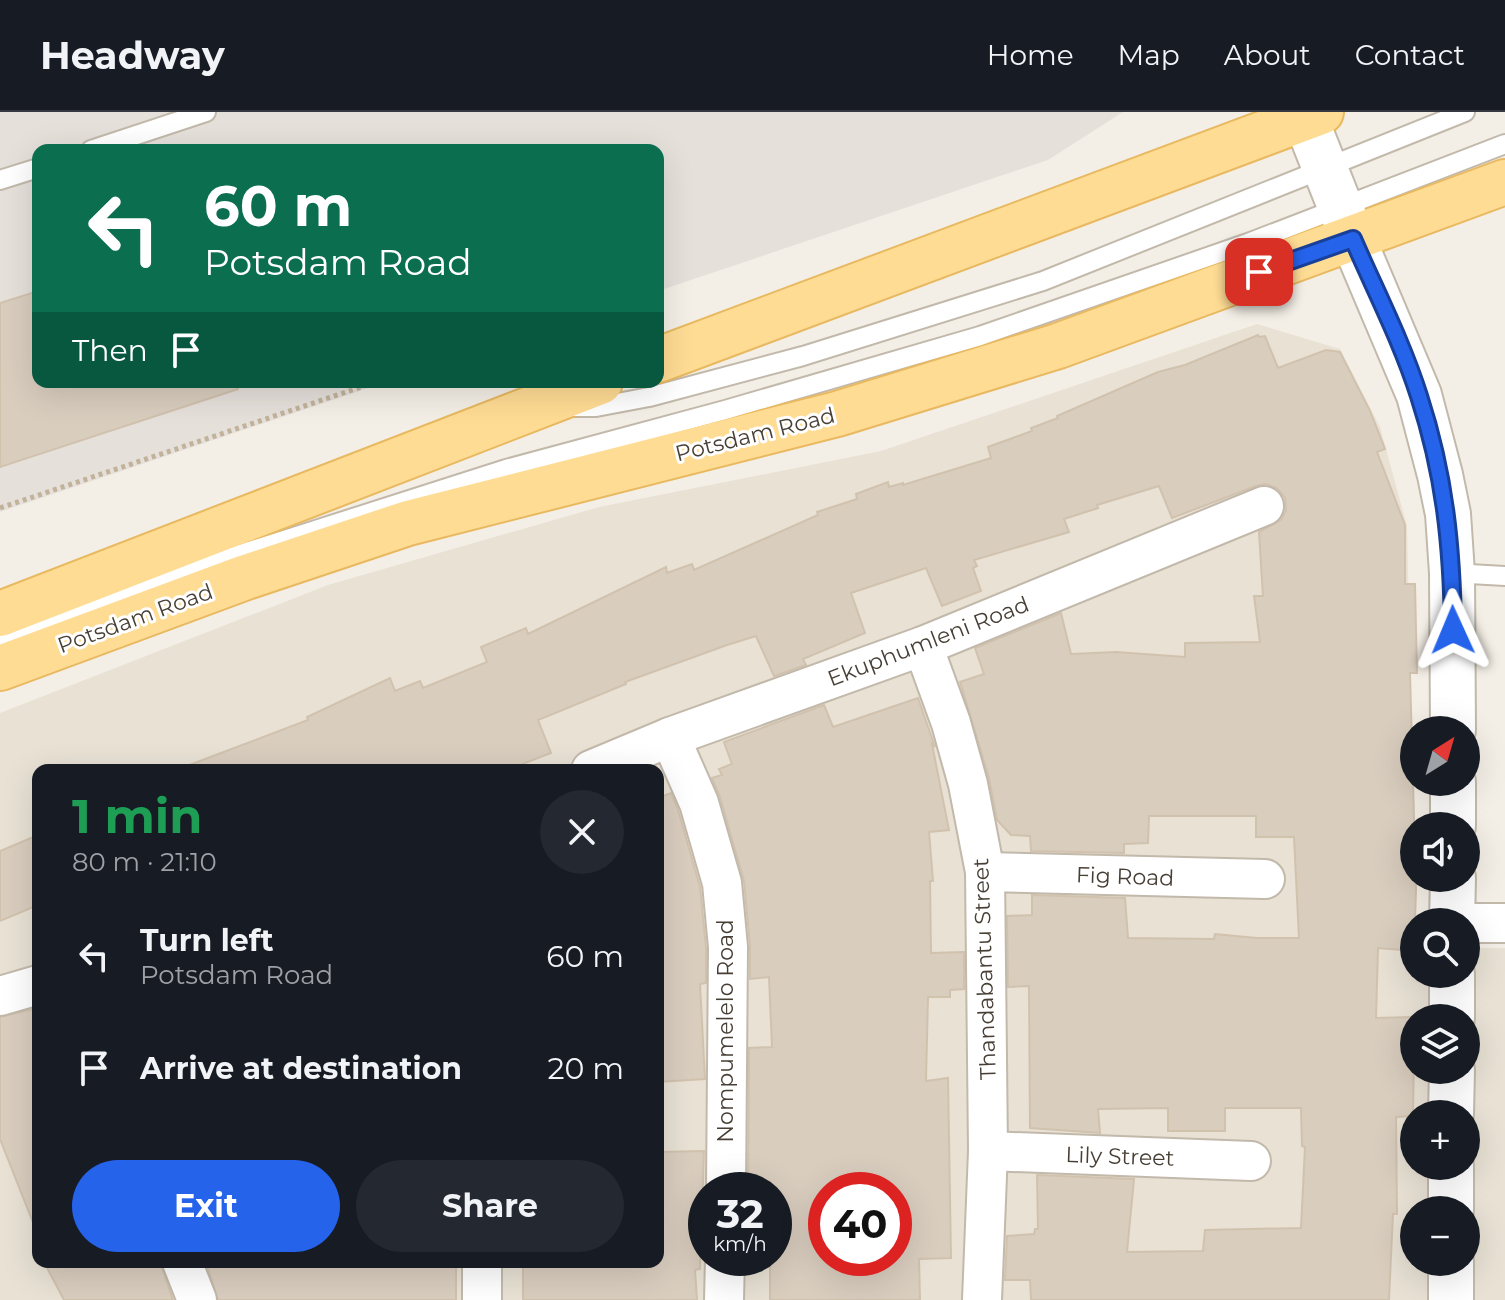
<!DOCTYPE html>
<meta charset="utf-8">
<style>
:root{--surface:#171b24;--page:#242831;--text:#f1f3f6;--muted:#9ea1a6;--line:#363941;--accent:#2563eb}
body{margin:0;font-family:Montserrat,sans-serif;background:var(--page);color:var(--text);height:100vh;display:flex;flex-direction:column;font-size:30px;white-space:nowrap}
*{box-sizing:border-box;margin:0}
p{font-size:26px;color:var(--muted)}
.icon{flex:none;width:44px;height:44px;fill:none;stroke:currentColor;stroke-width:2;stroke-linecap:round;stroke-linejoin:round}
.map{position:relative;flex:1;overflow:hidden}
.panel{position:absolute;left:32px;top:652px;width:632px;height:504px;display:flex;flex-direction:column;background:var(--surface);border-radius:16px;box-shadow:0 8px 32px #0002}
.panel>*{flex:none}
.hud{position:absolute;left:32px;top:32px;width:632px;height:244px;border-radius:16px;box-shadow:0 8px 32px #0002;background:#0b6e4f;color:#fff;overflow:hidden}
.needle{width:52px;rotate:37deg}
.buttons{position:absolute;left:1400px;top:604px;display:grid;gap:16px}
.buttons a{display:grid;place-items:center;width:80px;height:80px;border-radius:50%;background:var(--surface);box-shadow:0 8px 32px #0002;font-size:40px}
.speed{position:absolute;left:688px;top:1060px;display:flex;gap:16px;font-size:40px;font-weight:700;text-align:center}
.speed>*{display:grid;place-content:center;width:104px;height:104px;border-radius:50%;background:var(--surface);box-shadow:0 8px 32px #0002;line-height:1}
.speed small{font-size:20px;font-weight:400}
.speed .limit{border:12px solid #d22;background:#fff;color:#111}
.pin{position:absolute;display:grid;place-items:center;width:68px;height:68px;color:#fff;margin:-34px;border-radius:16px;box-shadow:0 4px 12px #0006}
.me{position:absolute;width:88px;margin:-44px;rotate:359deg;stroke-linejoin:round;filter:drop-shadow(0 0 6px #0008)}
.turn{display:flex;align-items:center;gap:28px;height:168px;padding:0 40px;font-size:36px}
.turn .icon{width:104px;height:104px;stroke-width:2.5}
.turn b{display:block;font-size:56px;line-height:68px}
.then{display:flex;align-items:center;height:76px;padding:0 40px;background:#0003;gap:16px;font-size:30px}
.round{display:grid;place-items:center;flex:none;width:84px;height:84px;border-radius:42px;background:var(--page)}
.overview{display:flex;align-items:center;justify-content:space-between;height:136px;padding:0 40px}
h1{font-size:48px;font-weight:700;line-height:60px;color:#1e9e55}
.cta{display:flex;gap:16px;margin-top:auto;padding:16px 40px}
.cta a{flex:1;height:92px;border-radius:48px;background:var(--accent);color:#fff;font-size:32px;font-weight:700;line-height:92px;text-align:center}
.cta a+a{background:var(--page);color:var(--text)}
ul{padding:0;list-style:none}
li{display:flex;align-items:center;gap:24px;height:112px;padding:0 40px}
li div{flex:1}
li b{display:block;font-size:30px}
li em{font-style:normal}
header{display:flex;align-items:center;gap:48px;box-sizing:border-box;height:112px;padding:0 40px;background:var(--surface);border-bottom:2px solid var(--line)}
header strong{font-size:38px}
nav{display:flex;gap:44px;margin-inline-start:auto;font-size:28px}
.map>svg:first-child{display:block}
.residential{fill:#e8e1d4;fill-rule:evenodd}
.industrial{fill:#e6e0db}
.building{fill:#d9cdbe;stroke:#d1c2ae;stroke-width:2;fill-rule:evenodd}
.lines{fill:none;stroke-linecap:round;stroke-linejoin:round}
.service-casing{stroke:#c2b9ab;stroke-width:22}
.minor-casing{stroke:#c2b9ab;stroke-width:42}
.tertiary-casing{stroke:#c2b9ab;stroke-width:48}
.primary-casing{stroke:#e8b960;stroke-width:48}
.path{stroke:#c2b299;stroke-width:5;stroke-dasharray:4 4;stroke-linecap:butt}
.service{stroke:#fff;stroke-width:18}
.minor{stroke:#fff;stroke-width:38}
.tertiary{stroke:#fff;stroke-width:44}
.primary{stroke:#ffdc94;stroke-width:44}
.route-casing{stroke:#184099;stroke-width:20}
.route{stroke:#2563eb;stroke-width:14}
.labels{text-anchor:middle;stroke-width:6;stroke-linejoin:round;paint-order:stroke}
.street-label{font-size:22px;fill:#473f35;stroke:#fff}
</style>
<header>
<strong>Headway</strong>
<nav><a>Home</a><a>Map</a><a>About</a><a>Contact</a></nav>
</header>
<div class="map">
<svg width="1505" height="1188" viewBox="0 0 1505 1188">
<rect width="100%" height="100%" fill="#f4efe6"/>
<path class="residential" d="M1257,212L1340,237L1380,315L1407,414L1416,810H1414V862H1466V836H1505V1188H0V601L328,473L599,395L881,339ZM38,658H658V1150H38ZM1414,906H1466V958H1414ZM1414,1002H1466V1054H1414ZM706,1078H774V1146H706ZM826,1078H894V1146H826ZM1414,1098H1466V1150H1414Z"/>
<polygon class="industrial" points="0,0 1123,0 1048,48 658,179 658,38 38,38 38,270 386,270 0,400"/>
<g class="building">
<polygon points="38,179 38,270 236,270 238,277 0,355 0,191"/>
<polygon points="1258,223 1259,225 1265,224 1278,256 1326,238 1340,240 1370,299 1385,337 1377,340 1405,413 1405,472 1415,472 1417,561 1410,561 1416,778 1414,839 1378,836 1376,906 1411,905 1411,940 1414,939 1413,1004 1396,1005 1397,1102 1393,1102 1389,1188 1031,1188 1030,1168 1005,1168 1007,1124 1034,1122 1035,1117 1038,1117 1037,1063 1134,1067 1127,1140 1203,1139 1205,1118 1301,1116 1305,1035 1302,1034 1301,996 1225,996 1225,1019 1168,1019 1168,996 1098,997 1100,1021 1030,1016 1029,874 1008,875 1007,804 1032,803 1032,783 1125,786 1128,826 1214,827 1215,822 1257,826 1299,826 1294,725 1256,725 1256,704 1149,704 1148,731 1124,732 1124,741 1031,739 1030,724 1011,723 997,708 989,666 960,570 984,562 975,536 1061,501 1071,542 1116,540 1185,545 1185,531 1260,530 1254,484 1263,484 1259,420 1281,408 1286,398 1285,386 1277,376 1266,372 1256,374 1172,406 1159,374 1097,393 1098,396 1064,407 1069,420 974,448 977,454 973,456 981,479 942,494 926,456 851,481 865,521 803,547 806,553 774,564 756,524 727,533 625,570 626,572 538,608 551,641 507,658 184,658 184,655 308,608 307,605 390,566 395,579 420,569 423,576 487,550 481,535 526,516 528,522 666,455 667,461 692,452 694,458 818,403 817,400 857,387 856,382 888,370 889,375 903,371 903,373 991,346 988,335 1032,319 1031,316 1058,306 1057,304 1158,260 1185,253"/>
<path d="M918,586L935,635L932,632L949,718L929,720L933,769H930L931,841L964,840V877L950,878V885H928L926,969L948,966L951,1146L919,1147L920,1188H770V1146H774V1078H748L749,936L772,935L769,865L750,867V833L744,769L720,685L712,666L722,663L719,657L732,652L724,630L824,593L833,615ZM826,1078H894V1146H826Z"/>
<polygon points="671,681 678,698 700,775 706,836 706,871 700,872 705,967 658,970 658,686"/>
<polygon points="38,723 38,793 0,809 0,739"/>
<polygon points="38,896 38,1117 36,1118 0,1027 0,905"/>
<polygon points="704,1039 700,1157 695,1158 697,1188 523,1188 523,1150 658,1150 658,1040"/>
<polygon points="44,1150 160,1150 173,1188 64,1188"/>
<polygon points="206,1150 456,1150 456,1188 218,1188"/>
</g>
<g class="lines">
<defs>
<g id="service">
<polyline points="91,38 206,0"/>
<polyline points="0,68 38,56"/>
<polyline points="573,295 596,295 649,285 803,244 1043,169 1465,0"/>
<polyline points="1452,461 1505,464"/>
<polyline points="0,531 200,455 506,357 725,298 980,224 1248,131 1505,32"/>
</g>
<g id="minor">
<polyline points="923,534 951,611 968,672 985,760 988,1039 982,1188"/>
<polyline points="670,625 699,691 722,771 728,835 726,1078"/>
<polyline points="591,658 670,625 923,534 1264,394"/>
<polyline points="985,760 1265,767"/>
<polyline points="1466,811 1505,811"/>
<polyline points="0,884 38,873"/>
<polyline points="988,1039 1251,1049"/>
<polyline points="182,1150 197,1188"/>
<polyline points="482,1188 482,1150"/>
<polyline points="724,1188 725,1146"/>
</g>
<g id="tertiary">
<polyline points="1305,6 1353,127 1419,283 1440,363 1448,402 1452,461 1453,618"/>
<polyline points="1453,714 1453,670"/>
<polyline points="1452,810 1453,766"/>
<polyline points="1452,906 1452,862"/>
<polyline points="1451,1002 1452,958"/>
<polyline points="1451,1098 1451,1054"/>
<polyline points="1451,1188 1451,1150"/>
</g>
<g id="primary">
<polyline points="658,248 1321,0"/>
<polyline points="0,502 600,270"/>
<polyline points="0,556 246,465 408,411 837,302 1058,234 1505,70"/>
</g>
</defs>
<use href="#service" class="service-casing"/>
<use href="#minor" class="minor-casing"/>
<use href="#tertiary" class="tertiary-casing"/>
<use href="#primary" class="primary-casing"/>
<polyline class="path" points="0,396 376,270"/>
<use href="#service" class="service"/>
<use href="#minor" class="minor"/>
<use href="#tertiary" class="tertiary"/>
<use href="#primary" class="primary"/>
</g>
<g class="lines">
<defs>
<path id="route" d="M1259,160L1353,127C1375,178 1402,230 1419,284C1445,364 1452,435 1453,518"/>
</defs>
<use href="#route" class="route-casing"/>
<use href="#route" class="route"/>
</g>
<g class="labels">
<g class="street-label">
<text transform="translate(755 322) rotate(-14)" y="8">Potsdam Road</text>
<text transform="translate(135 506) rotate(-20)" y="8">Potsdam Road</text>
<text transform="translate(928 529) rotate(-21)" y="8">Ekuphumleni Road</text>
<text transform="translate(1125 764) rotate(2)" y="8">Fig Road</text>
<text transform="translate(984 857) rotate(-92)" y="8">Thandabantu Street</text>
<text transform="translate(725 919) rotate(-90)" y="8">Nompumelelo Road</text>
<text transform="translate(1120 1044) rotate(2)" y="8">Lily Street</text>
</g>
</g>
</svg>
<div class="buttons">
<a><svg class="needle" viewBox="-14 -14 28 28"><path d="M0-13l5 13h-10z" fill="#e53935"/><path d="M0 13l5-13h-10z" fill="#9ea1a6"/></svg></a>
<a><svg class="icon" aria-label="sound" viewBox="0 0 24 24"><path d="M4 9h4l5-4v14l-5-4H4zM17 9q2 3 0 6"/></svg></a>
<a><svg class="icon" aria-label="search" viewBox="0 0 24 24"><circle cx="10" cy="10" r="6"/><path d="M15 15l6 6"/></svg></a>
<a><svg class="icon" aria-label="layers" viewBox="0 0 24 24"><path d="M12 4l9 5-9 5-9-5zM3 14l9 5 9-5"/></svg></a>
<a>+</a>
<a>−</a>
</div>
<div class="speed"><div>32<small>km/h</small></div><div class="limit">40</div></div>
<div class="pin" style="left:1259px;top:160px;background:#d93025"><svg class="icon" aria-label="arrive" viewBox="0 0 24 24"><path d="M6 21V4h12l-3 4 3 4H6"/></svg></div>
<svg class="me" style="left:1453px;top:518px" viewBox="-20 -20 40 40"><path d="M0-17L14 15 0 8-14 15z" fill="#2563eb" stroke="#fff" stroke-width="4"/></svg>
<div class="hud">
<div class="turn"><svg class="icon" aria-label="left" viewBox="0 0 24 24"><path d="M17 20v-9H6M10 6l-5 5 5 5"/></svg><div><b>60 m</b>Potsdam Road</div></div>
<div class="then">Then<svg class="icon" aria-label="arrive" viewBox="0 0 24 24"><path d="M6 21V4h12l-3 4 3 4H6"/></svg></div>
</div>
<section class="panel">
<div class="overview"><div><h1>1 min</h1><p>80 m · 21:10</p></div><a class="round"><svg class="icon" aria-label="close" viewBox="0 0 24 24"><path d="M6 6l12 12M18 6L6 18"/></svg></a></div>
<ul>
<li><svg class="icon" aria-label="left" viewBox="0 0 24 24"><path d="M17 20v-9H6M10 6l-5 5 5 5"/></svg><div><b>Turn left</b><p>Potsdam Road</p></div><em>60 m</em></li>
<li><svg class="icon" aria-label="arrive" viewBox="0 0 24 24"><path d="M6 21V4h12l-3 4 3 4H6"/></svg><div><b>Arrive at destination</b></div><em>20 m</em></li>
</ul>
<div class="cta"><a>Exit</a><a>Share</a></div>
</section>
</div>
